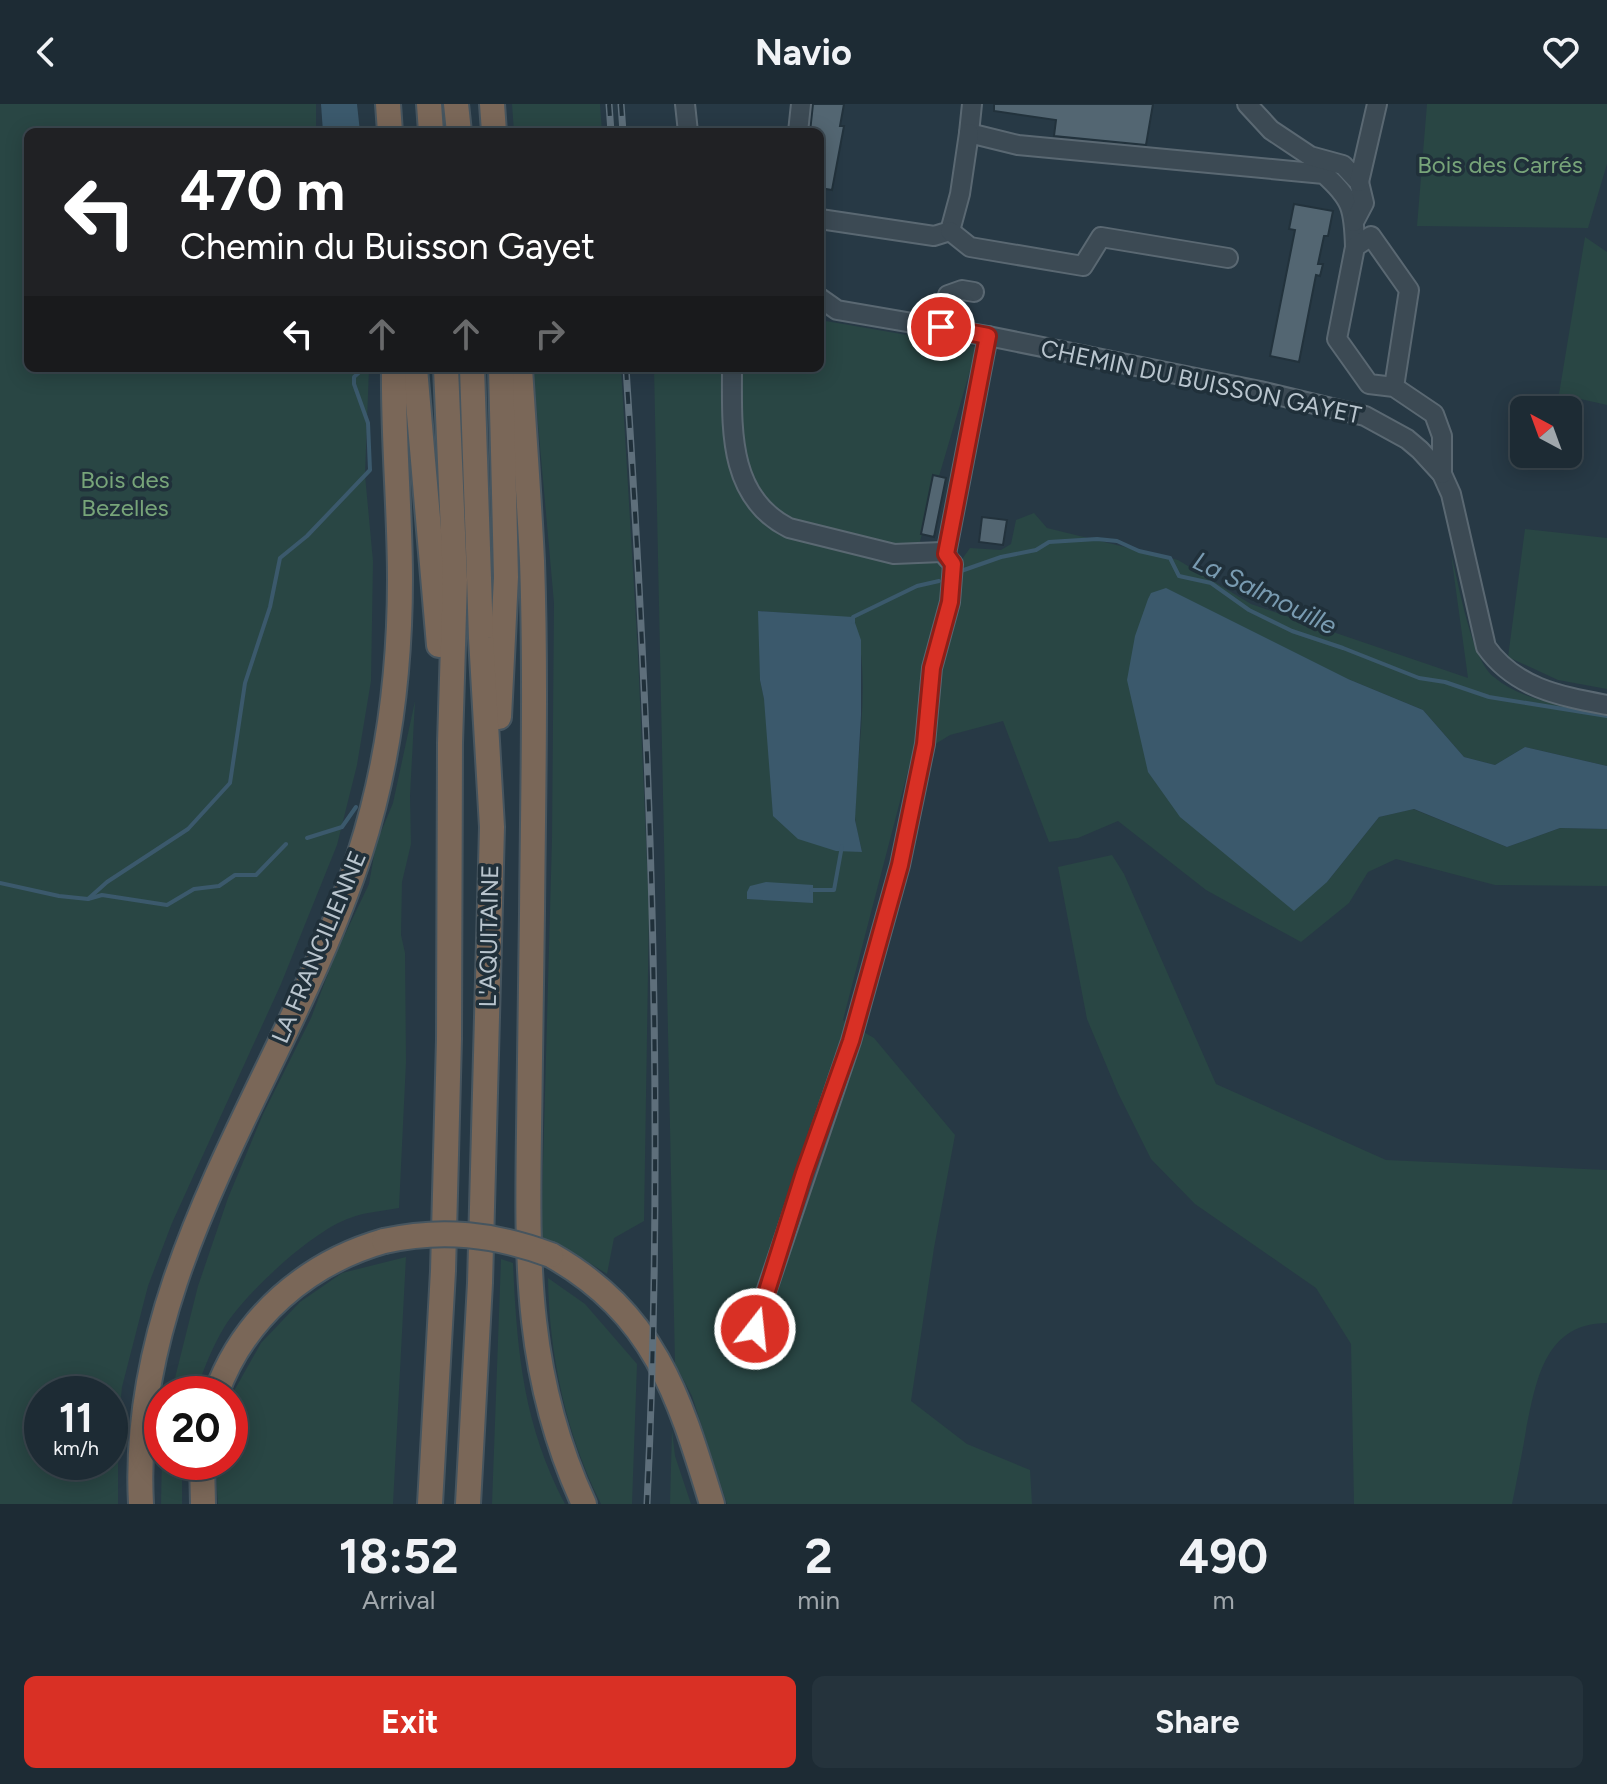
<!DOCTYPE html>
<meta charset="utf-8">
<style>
:root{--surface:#1d2b34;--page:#25333c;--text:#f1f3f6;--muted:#a0a7ac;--line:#3b474f;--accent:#d93025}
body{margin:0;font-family:Figtree,sans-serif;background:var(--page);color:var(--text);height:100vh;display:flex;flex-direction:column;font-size:30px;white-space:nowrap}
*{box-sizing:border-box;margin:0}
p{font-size:26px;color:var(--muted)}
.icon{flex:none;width:44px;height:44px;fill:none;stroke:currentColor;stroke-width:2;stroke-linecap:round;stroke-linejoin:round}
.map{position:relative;height:1400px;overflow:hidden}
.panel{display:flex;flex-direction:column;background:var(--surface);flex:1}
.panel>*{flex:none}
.guide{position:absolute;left:24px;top:24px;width:800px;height:244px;border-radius:12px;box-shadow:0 4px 20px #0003,0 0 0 2px var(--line);background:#202124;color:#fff;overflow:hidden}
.needle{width:52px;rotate:319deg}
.buttons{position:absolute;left:1510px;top:292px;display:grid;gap:16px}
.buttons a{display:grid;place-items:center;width:72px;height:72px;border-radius:12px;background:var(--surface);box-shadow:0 4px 20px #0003,0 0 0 2px var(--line);font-size:40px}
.speed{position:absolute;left:24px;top:1272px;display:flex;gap:16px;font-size:40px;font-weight:700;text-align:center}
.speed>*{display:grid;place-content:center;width:104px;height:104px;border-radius:50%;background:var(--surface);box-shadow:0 4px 20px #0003,0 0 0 2px var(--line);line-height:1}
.speed small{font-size:20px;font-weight:400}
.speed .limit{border:12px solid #d22;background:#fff;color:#111}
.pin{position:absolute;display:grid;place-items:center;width:68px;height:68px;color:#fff;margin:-34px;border:4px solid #fff;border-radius:50%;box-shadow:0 2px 8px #0007}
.me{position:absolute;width:88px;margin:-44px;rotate:16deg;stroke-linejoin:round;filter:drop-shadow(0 0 6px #0008)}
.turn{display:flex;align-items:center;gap:28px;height:168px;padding:0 24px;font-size:36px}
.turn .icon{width:104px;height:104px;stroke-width:2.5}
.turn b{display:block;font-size:56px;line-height:68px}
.lanes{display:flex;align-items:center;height:76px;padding:0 24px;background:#0003;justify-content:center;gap:40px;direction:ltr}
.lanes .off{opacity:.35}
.eta{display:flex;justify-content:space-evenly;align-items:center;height:136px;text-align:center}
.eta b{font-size:48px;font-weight:700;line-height:56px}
.action{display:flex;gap:16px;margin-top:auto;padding:16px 24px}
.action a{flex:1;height:92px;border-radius:12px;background:var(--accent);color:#fff;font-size:32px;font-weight:700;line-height:92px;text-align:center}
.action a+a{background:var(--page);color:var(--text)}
header{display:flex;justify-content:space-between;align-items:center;height:104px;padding:0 24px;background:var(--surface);font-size:36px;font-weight:700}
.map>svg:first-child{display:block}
.green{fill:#294644;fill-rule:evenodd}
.water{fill:#3b596c}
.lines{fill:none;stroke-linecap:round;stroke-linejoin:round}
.stream{stroke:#3b596c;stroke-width:4}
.building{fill:#536672;stroke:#22323c;stroke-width:2}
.minor-casing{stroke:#5a6872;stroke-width:22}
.highway-casing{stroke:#46555f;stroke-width:28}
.minor{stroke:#3c4a54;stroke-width:18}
.highway{stroke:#7a6758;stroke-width:24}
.rail-casing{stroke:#5e6f7b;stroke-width:7}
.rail{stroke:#20303a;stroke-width:4;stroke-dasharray:12;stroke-linecap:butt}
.highway-bridge-casing{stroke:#46555f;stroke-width:28;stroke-linecap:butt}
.highway-bridge{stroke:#7a6758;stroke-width:24}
.route-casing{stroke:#8d1f18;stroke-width:20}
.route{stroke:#d93025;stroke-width:14}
.labels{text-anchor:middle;stroke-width:7;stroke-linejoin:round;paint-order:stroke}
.park-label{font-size:24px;fill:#77a479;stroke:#20303a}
.street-label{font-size:24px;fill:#b9c5ce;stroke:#20303a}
.water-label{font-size:26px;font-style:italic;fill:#799bb1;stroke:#20303a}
</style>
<header><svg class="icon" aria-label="back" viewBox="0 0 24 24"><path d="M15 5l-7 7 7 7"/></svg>Navio<svg class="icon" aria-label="heart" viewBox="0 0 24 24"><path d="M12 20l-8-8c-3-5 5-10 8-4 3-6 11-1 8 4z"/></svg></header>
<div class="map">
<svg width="1607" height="1400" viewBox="0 0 1607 1400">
<rect width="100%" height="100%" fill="#273945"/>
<g class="green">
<path d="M0,0H316V28H28V264H369L365,371L373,457L371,577L357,661L337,741L281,880L172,1119L148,1182L122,1283L118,1322V1400H0ZM42,1290H110V1358H42Z"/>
<polygon points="512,0 600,0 602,28 514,28"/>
<polygon points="1427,0 1607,0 1607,60 1588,124 1417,122"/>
<polygon points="1585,133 1607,148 1607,301 1559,290"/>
<path d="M820,216L977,243L920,437L937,460L960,458L970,444L1001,446L1011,440L1016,416L1034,409L1047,424L1178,456L1251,500L1468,574L1451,450C1459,480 1471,555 1494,573C1525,599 1569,602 1607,607V662L1525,643L1495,661L1464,653L1423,606L1348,575L1327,778L1379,713L1413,705L1507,743L1560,724L1607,725V782L1495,781L1396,755L1368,768L1349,799L1301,838L1206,786L1118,717L1078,734L1049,738L1003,617L950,631L911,655L843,916L874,934L955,1031L934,1144L911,1297L967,1340L1030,1366L1032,1400H727L692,1292L675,1260L654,264H820ZM759,507L853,514C873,569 856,652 855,711C855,723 860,736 862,748L849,746L764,595L760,576Z"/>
<polygon points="533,264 621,264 638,551 649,806 644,1117 614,1134 607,1170 561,1141 541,1133 552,735 554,499"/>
<polygon points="1525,425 1607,434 1607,585 1558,576 1508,553"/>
<path d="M415,597L410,692L411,740L402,778L401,831L405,849L406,958L399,1104C383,1107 365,1108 350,1114C312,1127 247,1188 225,1222C212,1243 203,1267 195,1290H171L198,1182L228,1094L263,1010L311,914L336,849L369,780L376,740L393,699Z"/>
<path d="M1112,751L1124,770L1216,980L1386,1056L1607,1066V1219C1544,1219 1536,1278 1526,1326C1522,1351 1517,1375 1512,1400H1354L1351,1240L1316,1184L1195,1100L1151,1055L1118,989L1087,915L1058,763Z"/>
<polygon points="406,1153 393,1400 218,1400 215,1358 230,1358 230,1294 261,1239 300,1198 342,1169"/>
<path d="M501,1155L513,1159C517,1247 523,1320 565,1400H492Z"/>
<path d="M548,1174L585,1200L637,1260L632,1400H601C566,1331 549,1251 548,1174Z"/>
<polygon points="672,1326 675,1352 691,1400 670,1400"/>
<polygon points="162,1348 162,1358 182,1358 182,1400 161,1400"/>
</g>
<g class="water">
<polygon points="321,0 357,0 360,28 323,28"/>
<polygon points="1166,484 1348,575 1423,606 1464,653 1495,661 1525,643 1607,662 1607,725 1560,724 1507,743 1414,705 1379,713 1327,778 1294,807 1180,713 1148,668 1127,576 1135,532 1148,495 1151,489"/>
<polygon points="758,507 853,513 861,536 861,611 855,716 862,748 836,747 798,735 773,712 764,595 760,576"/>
<polygon points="766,778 813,781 813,799 747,795 747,788 750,782"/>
</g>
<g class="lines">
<g class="stream">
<polyline points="961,467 1001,453 1036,446 1049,438 1097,435 1117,437 1139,447 1170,454 1179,472 1211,479 1249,506 1292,527 1343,544 1419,574 1445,578 1489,593 1607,612"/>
<polyline points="853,518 853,513 917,482 939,477"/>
<polyline points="307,734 342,723 356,703"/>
<polyline points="0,779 59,792 88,795 102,791 167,801 194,785 219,782 235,771 256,771 286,740"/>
<polyline points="811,786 834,786 842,742"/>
<polyline points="88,795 107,778 188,725 230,679 245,579 270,503 280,454 307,432 370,366 368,319 354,280 354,273 364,264"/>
</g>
</g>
<g class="building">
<polygon points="813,0 844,0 840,22 844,22 832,86 820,84 820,28 810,28"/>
<polygon points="994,0 1153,0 1146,41 1054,32 1056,16 994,7"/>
<polygon points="1294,100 1333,107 1328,132 1324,132 1318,160 1323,160 1320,172 1316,171 1299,258 1270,252 1295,126 1289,125"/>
<polygon points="933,371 946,374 934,433 921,430"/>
<polygon points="982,413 1007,416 1003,441 979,438"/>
</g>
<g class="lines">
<defs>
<g id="minor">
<polyline points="685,0 688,28"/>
<path d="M972,0L969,29L1018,41L1324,70C1352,95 1354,105 1355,143"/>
<polyline points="1247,0 1271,26 1310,52 1343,61 1359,78 1364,99 1354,118"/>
<polyline points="798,28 801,0"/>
<polyline points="1359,78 1377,0"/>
<polyline points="820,115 934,132 950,127 960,90 969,29"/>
<polyline points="950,127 970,143 1083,162 1101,133 1228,154"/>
<path d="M820,194L837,206L988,232L1260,287L1365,312L1407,335L1420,346L1442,370L1451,390L1486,543C1515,584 1560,592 1607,601"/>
<polyline points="941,223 948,191 962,186 974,188"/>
<path d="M732,264C732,322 727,393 789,424L894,450L942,448L953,460L950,498L932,564L925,640L900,761L851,937L761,1203L750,1247"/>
<polyline points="1394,283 1409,186 1371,132 1355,143 1337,235 1369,280 1394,283 1434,310 1442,332 1442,370"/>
<polyline points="946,450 988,232"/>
</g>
<g id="highway">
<polyline points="388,0 390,28"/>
<polyline points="429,0 431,28"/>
<polyline points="456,0 459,28"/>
<polyline points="492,0 494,28"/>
<polyline points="415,264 439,541"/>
<path d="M520,264C524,328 529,393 532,457C536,574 533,692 532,809C531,881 530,954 529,1027C527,1161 526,1275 584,1400"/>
<polyline points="499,613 506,473 501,264"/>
<path d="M551,1151C655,1210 679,1292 712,1400"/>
<path d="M216,1290C243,1214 307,1159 384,1137"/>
<polyline points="202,1358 203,1400"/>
<path d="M141,1400C128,1162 290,966 360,749C388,662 400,566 400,475C400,405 393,334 394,264"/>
<polyline points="430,1400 443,1167 449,935 450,639 455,476 446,264"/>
<polyline points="468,1400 480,1179 492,723 481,534 472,264"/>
</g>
</defs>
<use href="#minor" class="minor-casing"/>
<use href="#highway" class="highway-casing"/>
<use href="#minor" class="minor"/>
<use href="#highway" class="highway"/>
<defs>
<g id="rail">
<polyline points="609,0 611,28"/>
<polyline points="621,0 623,28"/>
<path d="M626,264C651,641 665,1022 647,1400"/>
</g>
</defs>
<use href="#rail" class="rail-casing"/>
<use href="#rail" class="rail"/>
<defs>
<path id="highway-bridge" d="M384,1137C442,1124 495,1130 551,1151"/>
</defs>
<use href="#highway-bridge" class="highway-bridge-casing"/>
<use href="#highway-bridge" class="highway-bridge"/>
</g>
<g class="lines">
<defs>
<polyline id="route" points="755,1225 804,1069 851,937 900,761 925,640 932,564 950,498 953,460 946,450 988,232 941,223"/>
</defs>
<use href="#route" class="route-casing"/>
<use href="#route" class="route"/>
</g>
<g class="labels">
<g class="park-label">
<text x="1500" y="69">Bois des Carrés</text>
<text x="125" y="384">Bois des<tspan x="125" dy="28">Bezelles</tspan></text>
</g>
<g class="street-label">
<text transform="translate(1201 278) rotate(12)" y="8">CHEMIN DU BUISSON GAYET</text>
<text transform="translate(489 832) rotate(-89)" y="8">L'AQUITAINE</text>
<text transform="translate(319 843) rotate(-67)" y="8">LA FRANCILIENNE</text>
</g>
<g class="water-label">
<text transform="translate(1265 489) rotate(26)" y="9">La Salmouille</text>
</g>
</g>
</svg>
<div class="buttons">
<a><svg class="needle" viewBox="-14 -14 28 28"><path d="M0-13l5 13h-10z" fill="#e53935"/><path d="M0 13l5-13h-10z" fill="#a0a7ac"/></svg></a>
</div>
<div class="speed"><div>11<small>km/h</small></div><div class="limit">20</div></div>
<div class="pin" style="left:941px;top:223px;background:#d93025"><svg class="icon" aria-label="arrive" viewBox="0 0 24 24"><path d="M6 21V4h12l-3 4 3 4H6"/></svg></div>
<svg class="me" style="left:755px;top:1225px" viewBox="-20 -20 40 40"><circle r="17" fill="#d93025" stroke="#fff" stroke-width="3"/><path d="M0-11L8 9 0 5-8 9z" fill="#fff"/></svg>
<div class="guide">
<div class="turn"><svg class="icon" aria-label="left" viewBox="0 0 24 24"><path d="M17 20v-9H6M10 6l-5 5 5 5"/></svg><div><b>470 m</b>Chemin du Buisson Gayet</div></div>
<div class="lanes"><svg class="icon" aria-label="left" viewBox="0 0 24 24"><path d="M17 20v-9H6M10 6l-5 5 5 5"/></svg><svg class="icon off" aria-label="ahead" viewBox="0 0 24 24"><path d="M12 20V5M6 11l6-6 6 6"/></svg><svg class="icon off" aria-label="ahead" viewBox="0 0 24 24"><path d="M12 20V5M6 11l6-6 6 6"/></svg><svg class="icon off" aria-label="right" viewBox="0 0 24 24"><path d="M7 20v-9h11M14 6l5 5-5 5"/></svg></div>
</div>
</div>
<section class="panel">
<div class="eta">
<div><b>18:52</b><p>Arrival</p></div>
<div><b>2</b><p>min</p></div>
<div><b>490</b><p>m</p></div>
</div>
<div class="action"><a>Exit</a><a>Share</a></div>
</section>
